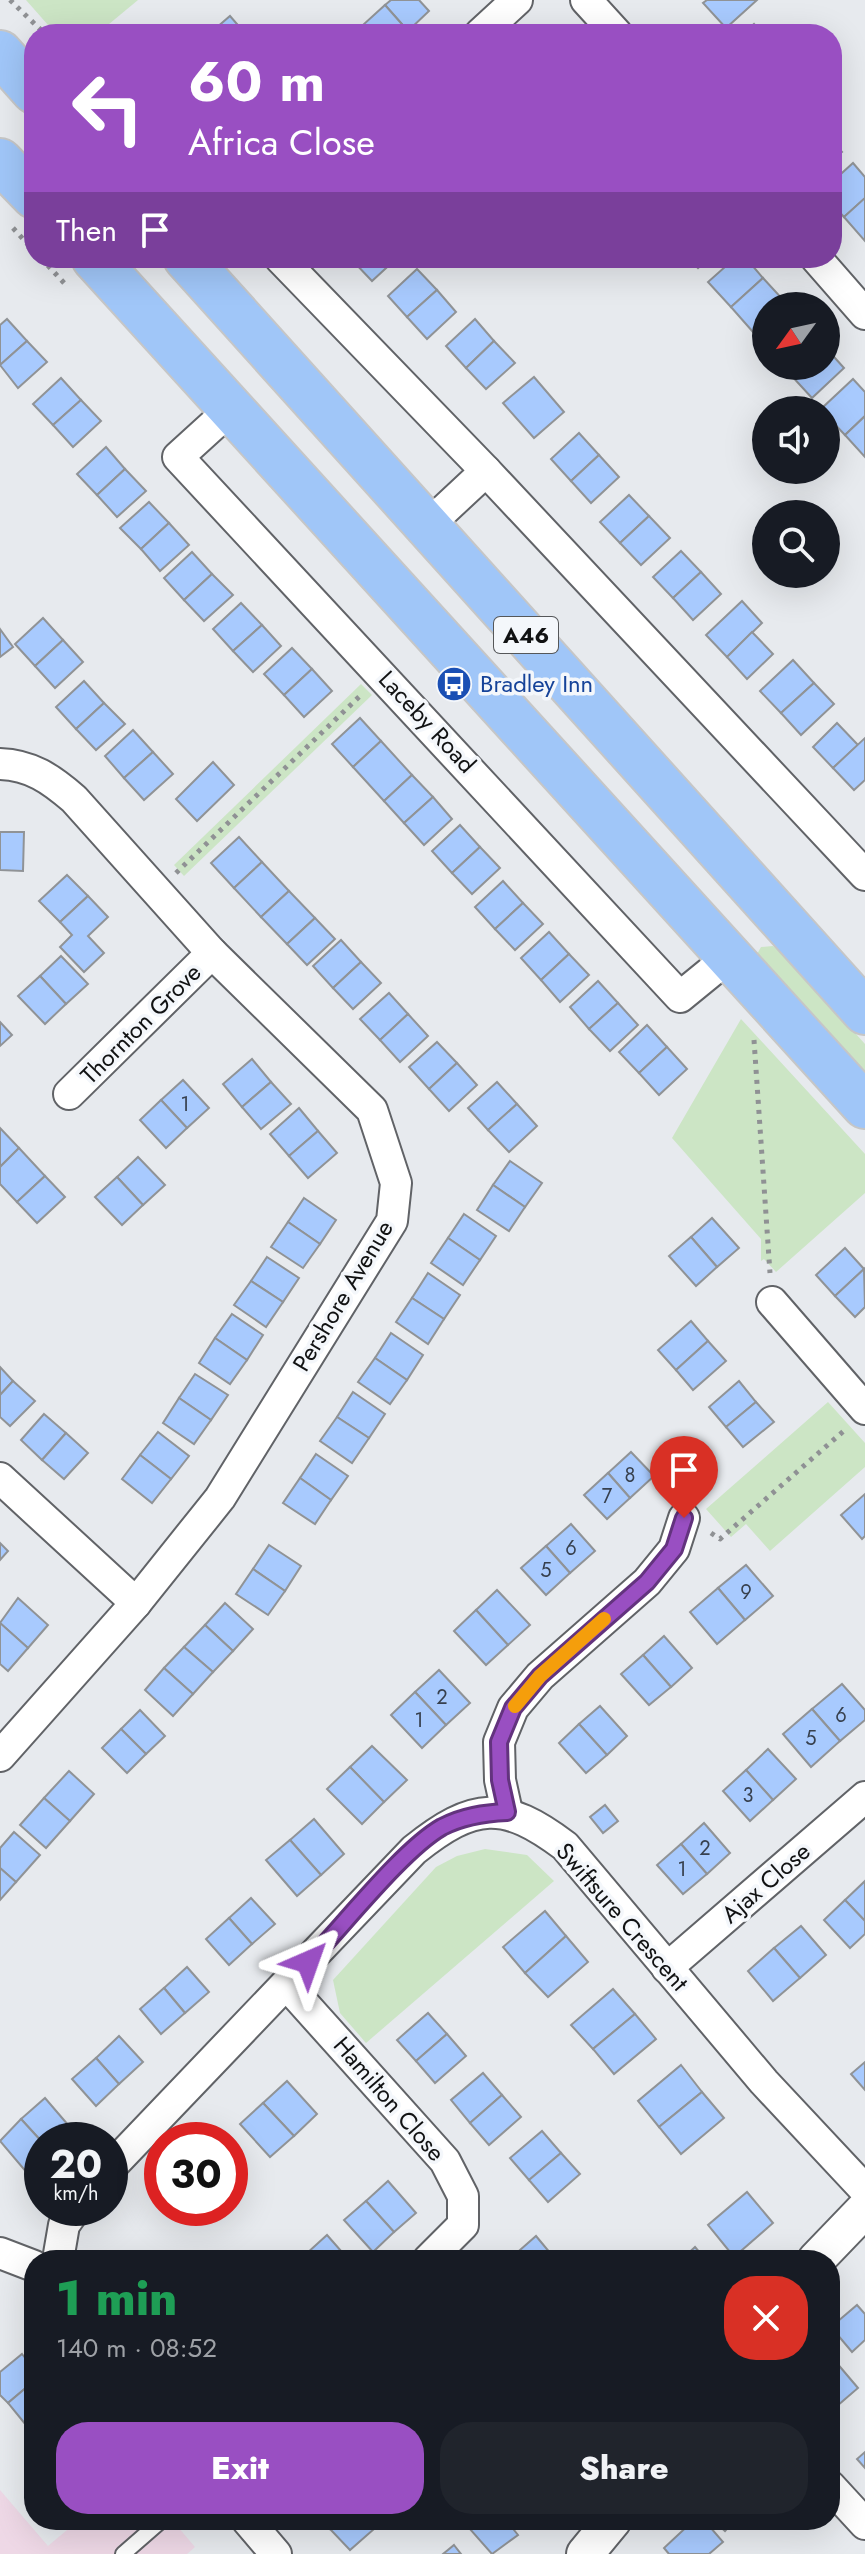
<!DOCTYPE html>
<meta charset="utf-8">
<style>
:root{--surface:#171b24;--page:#20242c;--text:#f1f3f6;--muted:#9ea1a6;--accent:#994fc2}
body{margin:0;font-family:Jost,sans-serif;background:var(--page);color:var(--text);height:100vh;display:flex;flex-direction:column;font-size:30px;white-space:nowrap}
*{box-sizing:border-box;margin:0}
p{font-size:26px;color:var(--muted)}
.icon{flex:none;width:44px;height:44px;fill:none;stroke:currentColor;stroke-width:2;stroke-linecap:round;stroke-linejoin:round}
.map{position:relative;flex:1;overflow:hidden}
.side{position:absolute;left:24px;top:2250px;width:816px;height:280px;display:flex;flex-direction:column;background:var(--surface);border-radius:32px;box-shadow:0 8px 32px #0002}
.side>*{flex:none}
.banner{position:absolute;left:24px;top:24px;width:818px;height:244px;border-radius:32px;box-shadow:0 8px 32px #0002;background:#994fc2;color:#fff;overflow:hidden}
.needle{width:52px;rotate:237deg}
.controls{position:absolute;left:752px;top:292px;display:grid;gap:16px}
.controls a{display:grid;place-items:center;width:88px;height:88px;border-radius:50%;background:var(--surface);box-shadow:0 8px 32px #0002;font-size:40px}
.speed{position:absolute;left:24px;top:2122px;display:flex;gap:16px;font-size:40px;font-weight:700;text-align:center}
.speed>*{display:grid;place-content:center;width:104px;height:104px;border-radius:50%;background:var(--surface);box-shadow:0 8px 32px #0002;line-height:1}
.speed small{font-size:20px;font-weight:400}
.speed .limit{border:12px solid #d22;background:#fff;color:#111}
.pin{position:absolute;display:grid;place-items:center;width:68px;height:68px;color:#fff;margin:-82px -34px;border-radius:50% 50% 50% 0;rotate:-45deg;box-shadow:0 0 8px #0007}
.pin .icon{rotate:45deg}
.me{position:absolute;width:88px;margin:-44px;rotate:43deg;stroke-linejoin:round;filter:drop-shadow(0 0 6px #0008)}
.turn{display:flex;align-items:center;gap:28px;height:168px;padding:0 32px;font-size:36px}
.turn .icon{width:104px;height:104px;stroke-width:2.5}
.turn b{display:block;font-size:56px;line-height:68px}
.then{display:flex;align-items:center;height:76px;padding:0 32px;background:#0003;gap:16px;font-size:30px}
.round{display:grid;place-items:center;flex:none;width:84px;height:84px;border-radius:32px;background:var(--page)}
.overview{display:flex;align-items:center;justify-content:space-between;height:136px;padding:0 32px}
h1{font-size:48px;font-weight:800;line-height:60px;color:#1e9e55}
.cta{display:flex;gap:16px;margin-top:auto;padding:16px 32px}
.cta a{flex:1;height:92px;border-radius:32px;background:var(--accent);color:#fff;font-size:32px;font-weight:800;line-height:92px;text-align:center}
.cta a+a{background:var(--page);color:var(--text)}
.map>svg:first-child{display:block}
.education{fill:#eed8e6}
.green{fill:#cce5c5}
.building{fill:#a8cafe;stroke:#909396;stroke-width:2}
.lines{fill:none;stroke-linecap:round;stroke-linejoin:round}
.service-casing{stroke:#616367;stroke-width:18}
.minor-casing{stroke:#616367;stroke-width:34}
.tertiary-casing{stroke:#616367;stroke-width:40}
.trunk-casing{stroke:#c6c6c6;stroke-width:48}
.path{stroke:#8f9194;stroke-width:5;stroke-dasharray:4 6;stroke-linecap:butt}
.service{stroke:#fff;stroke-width:14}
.minor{stroke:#fff;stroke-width:30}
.tertiary{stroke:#fff;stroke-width:36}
.trunk{stroke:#a0c6f8;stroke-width:44}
.route-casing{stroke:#63337e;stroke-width:20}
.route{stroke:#994fc2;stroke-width:14}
.slow{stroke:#f59e0b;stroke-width:14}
.labels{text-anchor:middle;stroke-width:7;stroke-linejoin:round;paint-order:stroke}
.number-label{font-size:20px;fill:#37404e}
.shield{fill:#f4f7fb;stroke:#555759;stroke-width:2}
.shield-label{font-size:22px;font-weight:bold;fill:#111213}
.transit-label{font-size:24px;fill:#164399;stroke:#f4f7fb;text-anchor:start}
.street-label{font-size:24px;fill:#111213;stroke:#f4f7fb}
</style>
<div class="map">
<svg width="865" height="2554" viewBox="0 0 865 2554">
<rect width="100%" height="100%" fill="#e7eaee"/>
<polygon class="education" points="0,2490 48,2546 79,2520 172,2520 195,2547 187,2554 0,2554"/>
<g class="green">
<polygon points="26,0 138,0 97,34 56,34"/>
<polygon points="361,684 372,695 184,876 174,865"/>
<polygon points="773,946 786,956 865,1044 865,1085 756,956 761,947"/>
<polygon points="741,1019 865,1154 865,1193 776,1272 764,1259 761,1261 761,1239 672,1138"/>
<polygon points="828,1402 865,1443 865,1467 770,1551 746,1524 731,1537 706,1509"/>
<polygon points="485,1849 527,1855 554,1881 366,2043 340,2013 333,1980 436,1867 457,1856"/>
</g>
<g class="building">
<polygon points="391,0 419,0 429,11 408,31 385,5"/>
<polygon points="707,0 757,0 726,28 703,3"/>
<polygon points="385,5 408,31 404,34 372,34 364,24"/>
<polygon points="230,16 244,32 209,34"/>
<polygon points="754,24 763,34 743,34"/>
<polygon points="832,141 842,152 832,161"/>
<polygon points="853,163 865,177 865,198 844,217 832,204 832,182"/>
<polygon points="865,198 865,241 844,217"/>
<polygon points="354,258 397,258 372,281 352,260"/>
<polygon points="688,258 709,258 698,268"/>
<polygon points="735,258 746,258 763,278 731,307 708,282"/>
<polygon points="417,269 437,290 407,317 388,296"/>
<polygon points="763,278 786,303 766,306 766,320 753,332 731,307"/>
<polygon points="437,290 456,312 427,339 407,317"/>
<polygon points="7,319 27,341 0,365 0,325"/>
<polygon points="475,319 494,341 466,368 446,346"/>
<polygon points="27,341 47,362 18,388 0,365"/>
<polygon points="494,341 515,363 486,389 466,368"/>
<polygon points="826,348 844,368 812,398 789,373 796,366 826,366"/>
<polygon points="534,377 564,412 534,438 503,403"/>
<polygon points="61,378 81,400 53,425 33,404"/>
<polygon points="853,379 865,392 865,416 845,435 826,415 826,410 821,409"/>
<polygon points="81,400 101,421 73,447 53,425"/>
<polygon points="865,416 865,457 845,435"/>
<polygon points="579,433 599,455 571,481 551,459"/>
<polygon points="106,447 125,469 97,495 77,474"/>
<polygon points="599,455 619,477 591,503 571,481"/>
<polygon points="125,469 146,491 117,517 97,495"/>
<polygon points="629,495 649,516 620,543 600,522"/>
<polygon points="149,502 169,523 141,549 120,528"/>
<polygon points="649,516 670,538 641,565 620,543"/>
<polygon points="169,523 189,545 160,571 141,549"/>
<polygon points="681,551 701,572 673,598 653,577"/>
<polygon points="192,552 212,574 184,600 164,578"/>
<polygon points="701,572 721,594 693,620 673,598"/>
<polygon points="212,574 233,595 204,621 184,600"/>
<polygon points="742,601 762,623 727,657 706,635"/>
<polygon points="241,603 262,625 233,651 213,629"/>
<polygon points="43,618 63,640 35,666 15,644"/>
<polygon points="262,625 281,646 253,672 233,651"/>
<polygon points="0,629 13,647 0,657"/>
<polygon points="752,632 773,654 747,679 727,657"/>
<polygon points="63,640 83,662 55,688 35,666"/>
<polygon points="292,648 312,669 284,695 264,674"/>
<polygon points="793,660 814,683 781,713 760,691"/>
<polygon points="312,669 332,691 304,717 284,695"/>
<polygon points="84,681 104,703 76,729 56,707"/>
<polygon points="814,683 834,704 801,735 781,713"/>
<polygon points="104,703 125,724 96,750 76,729"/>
<polygon points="360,718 381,741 353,767 332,744"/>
<polygon points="837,723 858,745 833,768 813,747"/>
<polygon points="133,730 153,752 124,778 105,756"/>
<polygon points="865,738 865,780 854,790 833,768"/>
<polygon points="381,741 412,775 384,801 353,767"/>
<polygon points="153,752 173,774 144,800 124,778"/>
<polygon points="213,762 234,785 197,821 176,799"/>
<polygon points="412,775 433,797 404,823 384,801"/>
<polygon points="433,797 452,819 424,845 404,823"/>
<polygon points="460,825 480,847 452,873 432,851"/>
<polygon points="0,832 24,832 23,871 0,870"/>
<polygon points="239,837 262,862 234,888 211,863"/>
<polygon points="480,847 500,868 472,894 452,873"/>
<polygon points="262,862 289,891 261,917 234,888"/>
<polygon points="67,875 88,896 60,922 39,901"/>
<polygon points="503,881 523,903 495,929 475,907"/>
<polygon points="289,891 315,918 287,944 261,917"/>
<polygon points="88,896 108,917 88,936 104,953 84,972 60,947 72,935 60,922"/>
<polygon points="523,903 543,924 515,950 495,929"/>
<polygon points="315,918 335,939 307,965 287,944"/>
<polygon points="549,932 569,954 541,980 521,958"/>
<polygon points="341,940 361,962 333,988 313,966"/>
<polygon points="569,954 589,975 560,1002 541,980"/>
<polygon points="61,956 88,984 66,1004 40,976"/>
<polygon points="361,962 381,983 353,1009 333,988"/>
<polygon points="40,976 66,1004 45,1024 18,996"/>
<polygon points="598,981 618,1003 589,1029 570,1007"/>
<polygon points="389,993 408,1014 380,1040 360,1019"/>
<polygon points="618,1003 638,1025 610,1051 589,1029"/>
<polygon points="408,1014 428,1036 400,1062 380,1040"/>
<polygon points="0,1022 12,1035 0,1046"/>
<polygon points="647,1025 667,1047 639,1073 619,1052"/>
<polygon points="437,1042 457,1063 429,1089 409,1067"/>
<polygon points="667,1047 687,1069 659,1095 639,1073"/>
<polygon points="252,1059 271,1082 242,1107 223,1084"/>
<polygon points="457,1063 477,1085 449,1111 429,1089"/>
<polygon points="183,1080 209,1108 187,1128 161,1100"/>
<polygon points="271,1082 291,1104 261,1129 242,1107"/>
<polygon points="497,1082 517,1104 488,1130 468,1108"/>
<polygon points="161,1100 187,1128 166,1148 140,1120"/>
<polygon points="517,1104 537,1126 509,1152 488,1130"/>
<polygon points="299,1108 318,1131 289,1156 270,1134"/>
<polygon points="0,1128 19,1148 0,1167"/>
<polygon points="318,1131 337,1153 308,1178 289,1156"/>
<polygon points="19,1148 45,1176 17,1202 0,1184 0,1167"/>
<polygon points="138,1157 165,1185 143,1205 117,1177"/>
<polygon points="510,1161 542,1183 525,1207 493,1185"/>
<polygon points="45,1176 65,1197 37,1223 17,1202"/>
<polygon points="117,1177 143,1205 122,1225 95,1197"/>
<polygon points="493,1185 525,1207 509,1231 477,1210"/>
<polygon points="304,1198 336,1220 320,1244 288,1222"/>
<polygon points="464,1214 496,1236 480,1260 448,1238"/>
<polygon points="712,1218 739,1248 717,1267 691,1237"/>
<polygon points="288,1222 320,1244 303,1268 271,1247"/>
<polygon points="691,1237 717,1267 696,1286 669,1256"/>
<polygon points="448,1238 480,1260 463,1285 431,1263"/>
<polygon points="845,1248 864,1269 835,1296 816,1275"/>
<polygon points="267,1257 299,1278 283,1302 251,1281"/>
<polygon points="864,1269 865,1307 855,1317 835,1296"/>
<polygon points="428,1273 460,1295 444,1319 412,1298"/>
<polygon points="251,1281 283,1302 266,1327 234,1305"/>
<polygon points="412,1298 444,1319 428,1344 396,1322"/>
<polygon points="232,1314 263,1335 247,1360 215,1338"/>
<polygon points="691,1321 708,1341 676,1370 658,1350"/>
<polygon points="391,1333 423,1355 407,1380 375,1358"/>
<polygon points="215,1338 247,1360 230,1384 199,1363"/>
<polygon points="708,1341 726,1361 693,1390 676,1370"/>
<polygon points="375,1358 407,1380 390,1404 358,1382"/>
<polygon points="0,1367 13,1381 0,1395"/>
<polygon points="195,1374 228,1395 211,1420 179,1398"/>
<polygon points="13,1381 35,1401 10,1426 0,1417 0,1395"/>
<polygon points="739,1381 756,1402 726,1427 709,1407"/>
<polygon points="353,1392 385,1414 369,1438 337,1417"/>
<polygon points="179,1398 211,1420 194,1444 163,1423"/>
<polygon points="756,1402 774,1422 743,1447 726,1427"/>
<polygon points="44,1414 66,1433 42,1460 21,1440"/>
<polygon points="337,1417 369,1438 352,1463 320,1441"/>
<polygon points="158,1432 189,1456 171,1479 140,1455"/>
<polygon points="66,1433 88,1453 64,1479 42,1460"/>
<polygon points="631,1452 654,1476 630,1498 608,1473"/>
<polygon points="316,1454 348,1476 331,1500 300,1478"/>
<polygon points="140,1455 171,1479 152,1503 122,1479"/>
<polygon points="608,1473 630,1498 607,1519 584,1495"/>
<polygon points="300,1478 331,1500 315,1524 283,1503"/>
<polygon points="865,1494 865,1536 862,1539 841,1515"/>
<polygon points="571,1524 595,1551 570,1573 546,1546"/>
<polygon points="0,1543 8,1551 0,1560"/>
<polygon points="269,1545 301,1566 285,1591 253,1569"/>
<polygon points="546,1546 570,1573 546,1595 521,1568"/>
<polygon points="746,1565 773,1596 745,1620 718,1588"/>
<polygon points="253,1569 285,1591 268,1615 236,1594"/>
<polygon points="718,1588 745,1620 717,1644 690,1612"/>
<polygon points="497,1590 530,1625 508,1645 476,1610"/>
<polygon points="18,1598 48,1625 28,1648 0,1623"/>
<polygon points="225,1603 253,1629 233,1651 205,1625"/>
<polygon points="476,1610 508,1645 486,1665 454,1631"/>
<polygon points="0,1623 28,1648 8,1671 0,1664"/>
<polygon points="205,1625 233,1651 213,1672 184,1647"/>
<polygon points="664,1636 692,1668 671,1687 643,1655"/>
<polygon points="184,1647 213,1672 193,1694 164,1668"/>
<polygon points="643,1655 671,1687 649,1705 621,1674"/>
<polygon points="164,1668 193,1694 173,1716 145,1690"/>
<polygon points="439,1670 470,1703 446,1725 415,1692"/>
<polygon points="842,1684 865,1710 865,1720 840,1741 812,1709"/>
<polygon points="415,1692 446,1725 422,1748 391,1715"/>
<polygon points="600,1706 627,1736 607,1755 579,1724"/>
<polygon points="812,1709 840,1741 811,1767 783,1734"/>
<polygon points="140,1710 165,1736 146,1754 121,1729"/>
<polygon points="579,1724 607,1755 586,1773 559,1743"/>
<polygon points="121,1729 146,1754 127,1773 102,1748"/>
<polygon points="372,1746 407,1780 384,1802 350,1767"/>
<polygon points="768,1749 796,1779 773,1800 746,1770"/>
<polygon points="350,1767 384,1802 362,1824 327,1789"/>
<polygon points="746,1770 773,1800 750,1821 723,1791"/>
<polygon points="69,1771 94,1794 70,1821 44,1798"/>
<polygon points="44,1798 70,1821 46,1848 20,1825"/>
<polygon points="605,1805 618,1821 603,1833 590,1817"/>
<polygon points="314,1819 344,1854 321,1875 290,1840"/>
<polygon points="704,1823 730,1853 707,1874 681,1844"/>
<polygon points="14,1832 40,1855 16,1882 0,1868 0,1848"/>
<polygon points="290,1840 321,1875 297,1896 266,1860"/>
<polygon points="681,1844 707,1874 683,1894 657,1865"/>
<polygon points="0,1868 16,1882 0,1900"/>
<polygon points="865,1881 865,1921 845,1900"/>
<polygon points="251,1898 275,1924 252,1944 229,1918"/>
<polygon points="845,1900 865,1921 865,1934 850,1948 824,1920"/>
<polygon points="545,1911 566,1936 525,1973 503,1947"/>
<polygon points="229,1918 252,1944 229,1965 206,1939"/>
<polygon points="801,1926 826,1955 800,1978 774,1948"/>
<polygon points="566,1936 588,1962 548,1997 525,1973"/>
<polygon points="774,1948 800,1978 773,2001 748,1971"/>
<polygon points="187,1967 209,1992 185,2013 164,1988"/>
<polygon points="164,1988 185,2013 161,2034 140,2009"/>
<polygon points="613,1989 635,2014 593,2049 571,2025"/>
<polygon points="428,2013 447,2034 416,2061 397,2040"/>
<polygon points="635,2014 656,2039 614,2074 593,2049"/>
<polygon points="447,2034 466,2056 435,2083 416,2061"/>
<polygon points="119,2036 143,2062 119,2084 96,2058"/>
<polygon points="96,2058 119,2084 96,2106 72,2079"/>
<polygon points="865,2062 865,2090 851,2074"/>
<polygon points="681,2065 702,2092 659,2127 638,2101"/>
<polygon points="483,2073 502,2095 470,2123 451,2100"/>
<polygon points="287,2081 317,2114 294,2136 263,2103"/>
<polygon points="702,2092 724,2118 681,2154 659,2127"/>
<polygon points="502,2095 521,2117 489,2145 470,2123"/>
<polygon points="45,2098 75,2133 67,2140 42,2142 21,2119"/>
<polygon points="263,2103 294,2136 270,2157 240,2124"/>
<polygon points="21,2119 42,2142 42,2161 28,2174 0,2141"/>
<polygon points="542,2131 561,2153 529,2180 510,2158"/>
<polygon points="561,2153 580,2174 548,2202 529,2180"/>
<polygon points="230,2162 244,2177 230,2190"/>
<polygon points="388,2181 416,2213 394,2232 366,2201"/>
<polygon points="747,2192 773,2223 734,2257 708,2225"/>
<polygon points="366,2201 394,2232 373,2252 344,2220"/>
<polygon points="186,2208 210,2208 197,2220"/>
<polygon points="327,2235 349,2260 312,2260 306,2254"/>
<polygon points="536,2236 556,2260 515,2260 512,2257"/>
<polygon points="695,2247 706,2260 681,2260"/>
<polygon points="857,2305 865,2314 865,2340 852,2352 831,2327"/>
<polygon points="22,2354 34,2369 34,2381 8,2403 0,2395 0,2372"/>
<polygon points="830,2355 858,2388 830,2412"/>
<polygon points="34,2381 34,2419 26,2425 8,2403"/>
<polygon points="865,2452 865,2468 857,2459"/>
<polygon points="322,2520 340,2520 330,2529"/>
<polygon points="340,2520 380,2520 382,2522 350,2550 330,2529"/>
<polygon points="462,2520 506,2520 518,2535 492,2554"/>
<polygon points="694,2520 704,2520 723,2542 709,2554 669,2554 664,2548"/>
<polygon points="713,2520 735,2520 725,2531"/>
<polygon points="454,2545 461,2554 443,2554"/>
</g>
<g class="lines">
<defs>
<polyline id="service" points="123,2554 162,2520"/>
<g id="minor">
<polyline points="586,0 617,34"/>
<polyline points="480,34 517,0"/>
<polyline points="280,258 486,471 865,875"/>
<polyline points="816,258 865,314"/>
<polyline points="233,407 178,457 680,997 729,957"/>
<polyline points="427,526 486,471"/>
<path d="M0,764C31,765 51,779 74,799L212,953L372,1110L396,1183L392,1221L220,1498L136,1603L0,1756"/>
<polyline points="69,1094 212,953"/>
<polyline points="772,1302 865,1409"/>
<polyline points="0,1478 136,1603"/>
<polyline points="507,1812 500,1780 499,1742 513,1708 540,1676 647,1582 674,1549 684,1518"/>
<polyline points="667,1968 865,1797"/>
<polyline points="287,1985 445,2161 463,2196 463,2225 428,2260"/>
<path d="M110,2168L414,1850C474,1802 504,1800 565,1846L764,2082L865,2190"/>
<polyline points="0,2253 34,2266"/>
<polyline points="63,2260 59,2254 64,2225 76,2208"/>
<polyline points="830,2486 865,2524"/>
<polyline points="247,2520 276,2554"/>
</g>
<g id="tertiary">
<polyline points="816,2260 865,2209"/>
<polyline points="585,2554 613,2520"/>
</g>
<g id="trunk">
<polyline points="0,53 34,91"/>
<polyline points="0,161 34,196"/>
<polyline points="94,258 865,1106"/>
<polyline points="186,258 865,1012"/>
</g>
</defs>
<use href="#service" class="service-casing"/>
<use href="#minor" class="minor-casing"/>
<use href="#tertiary" class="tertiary-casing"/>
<use href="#trunk" class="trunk-casing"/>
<g class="path">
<polyline points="10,0 45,34"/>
<polyline points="13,228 34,251"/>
<polyline points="41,258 65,284"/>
<polyline points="176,873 362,694"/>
<polyline points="754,1040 770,1273"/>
<polyline points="711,1533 720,1539 846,1429"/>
</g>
<use href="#service" class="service"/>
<use href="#minor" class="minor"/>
<use href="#tertiary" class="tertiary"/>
<use href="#trunk" class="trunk"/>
</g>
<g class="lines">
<defs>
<path id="route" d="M308,1962C343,1926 402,1850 442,1827C463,1816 484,1813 507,1812L500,1780L499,1742L513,1708L540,1676L647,1582L674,1549L684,1518"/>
</defs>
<use href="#route" class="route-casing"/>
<use href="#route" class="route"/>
<polyline class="slow" points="515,1706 540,1676 604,1619"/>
</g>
<defs>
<symbol id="bus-disc" viewBox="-11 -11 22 22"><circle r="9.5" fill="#1a4fb4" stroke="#f4f7fb"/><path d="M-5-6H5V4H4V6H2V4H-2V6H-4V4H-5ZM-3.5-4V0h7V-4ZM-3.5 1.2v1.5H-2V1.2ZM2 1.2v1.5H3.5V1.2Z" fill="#fff"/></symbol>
</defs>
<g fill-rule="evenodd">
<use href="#bus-disc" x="434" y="664" width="40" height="40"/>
</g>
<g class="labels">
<g class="number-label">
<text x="185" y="1111">1</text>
<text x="630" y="1482">8</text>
<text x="607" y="1503">7</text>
<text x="571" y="1555">6</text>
<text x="546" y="1577">5</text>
<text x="746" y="1599">9</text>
<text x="442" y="1704">2</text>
<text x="841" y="1722">6</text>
<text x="419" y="1727">1</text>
<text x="811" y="1745">5</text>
<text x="748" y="1802">3</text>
<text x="705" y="1855">2</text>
<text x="682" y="1876">1</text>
</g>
<rect class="shield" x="494" y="617" width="64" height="36" rx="6"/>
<g class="shield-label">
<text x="526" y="643">A46</text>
</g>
<g class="transit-label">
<text x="480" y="692">Bradley Inn</text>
</g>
<g class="street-label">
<text transform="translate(427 722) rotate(47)" y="8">Laceby Road</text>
<text transform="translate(141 1024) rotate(-45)" y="8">Thornton Grove</text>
<text transform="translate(343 1296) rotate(-59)" y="8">Pershore Avenue</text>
<text transform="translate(766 1883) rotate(-41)" y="8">Ajax Close</text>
<text transform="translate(622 1917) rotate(49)" y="8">Swiftsure Crescent</text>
<text transform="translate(389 2099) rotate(49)" y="8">Hamilton Close</text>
</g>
</g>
</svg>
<div class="controls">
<a><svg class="needle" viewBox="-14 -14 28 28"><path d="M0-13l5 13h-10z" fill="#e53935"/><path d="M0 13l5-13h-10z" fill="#9ea1a6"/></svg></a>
<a><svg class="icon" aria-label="sound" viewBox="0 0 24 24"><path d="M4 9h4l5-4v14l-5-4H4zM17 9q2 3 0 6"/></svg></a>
<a><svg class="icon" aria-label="search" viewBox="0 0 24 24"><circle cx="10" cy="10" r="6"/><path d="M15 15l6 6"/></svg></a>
</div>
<div class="speed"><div>20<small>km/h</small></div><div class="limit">30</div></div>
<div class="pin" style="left:684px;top:1518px;background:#d93025"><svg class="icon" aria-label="arrive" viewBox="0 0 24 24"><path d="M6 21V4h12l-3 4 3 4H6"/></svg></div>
<svg class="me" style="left:308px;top:1962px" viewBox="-20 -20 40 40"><path d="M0-17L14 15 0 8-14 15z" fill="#994fc2" stroke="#fff" stroke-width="4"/></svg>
<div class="banner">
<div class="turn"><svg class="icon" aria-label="left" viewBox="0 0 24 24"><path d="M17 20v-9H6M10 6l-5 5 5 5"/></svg><div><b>60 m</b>Africa Close</div></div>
<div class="then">Then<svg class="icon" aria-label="arrive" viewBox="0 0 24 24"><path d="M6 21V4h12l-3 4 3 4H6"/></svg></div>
</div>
<section class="side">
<div class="overview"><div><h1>1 min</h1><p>140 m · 08:52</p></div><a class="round" style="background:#d93025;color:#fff"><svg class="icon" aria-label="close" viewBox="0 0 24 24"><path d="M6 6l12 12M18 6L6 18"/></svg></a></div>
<div class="cta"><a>Exit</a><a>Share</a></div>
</section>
</div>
